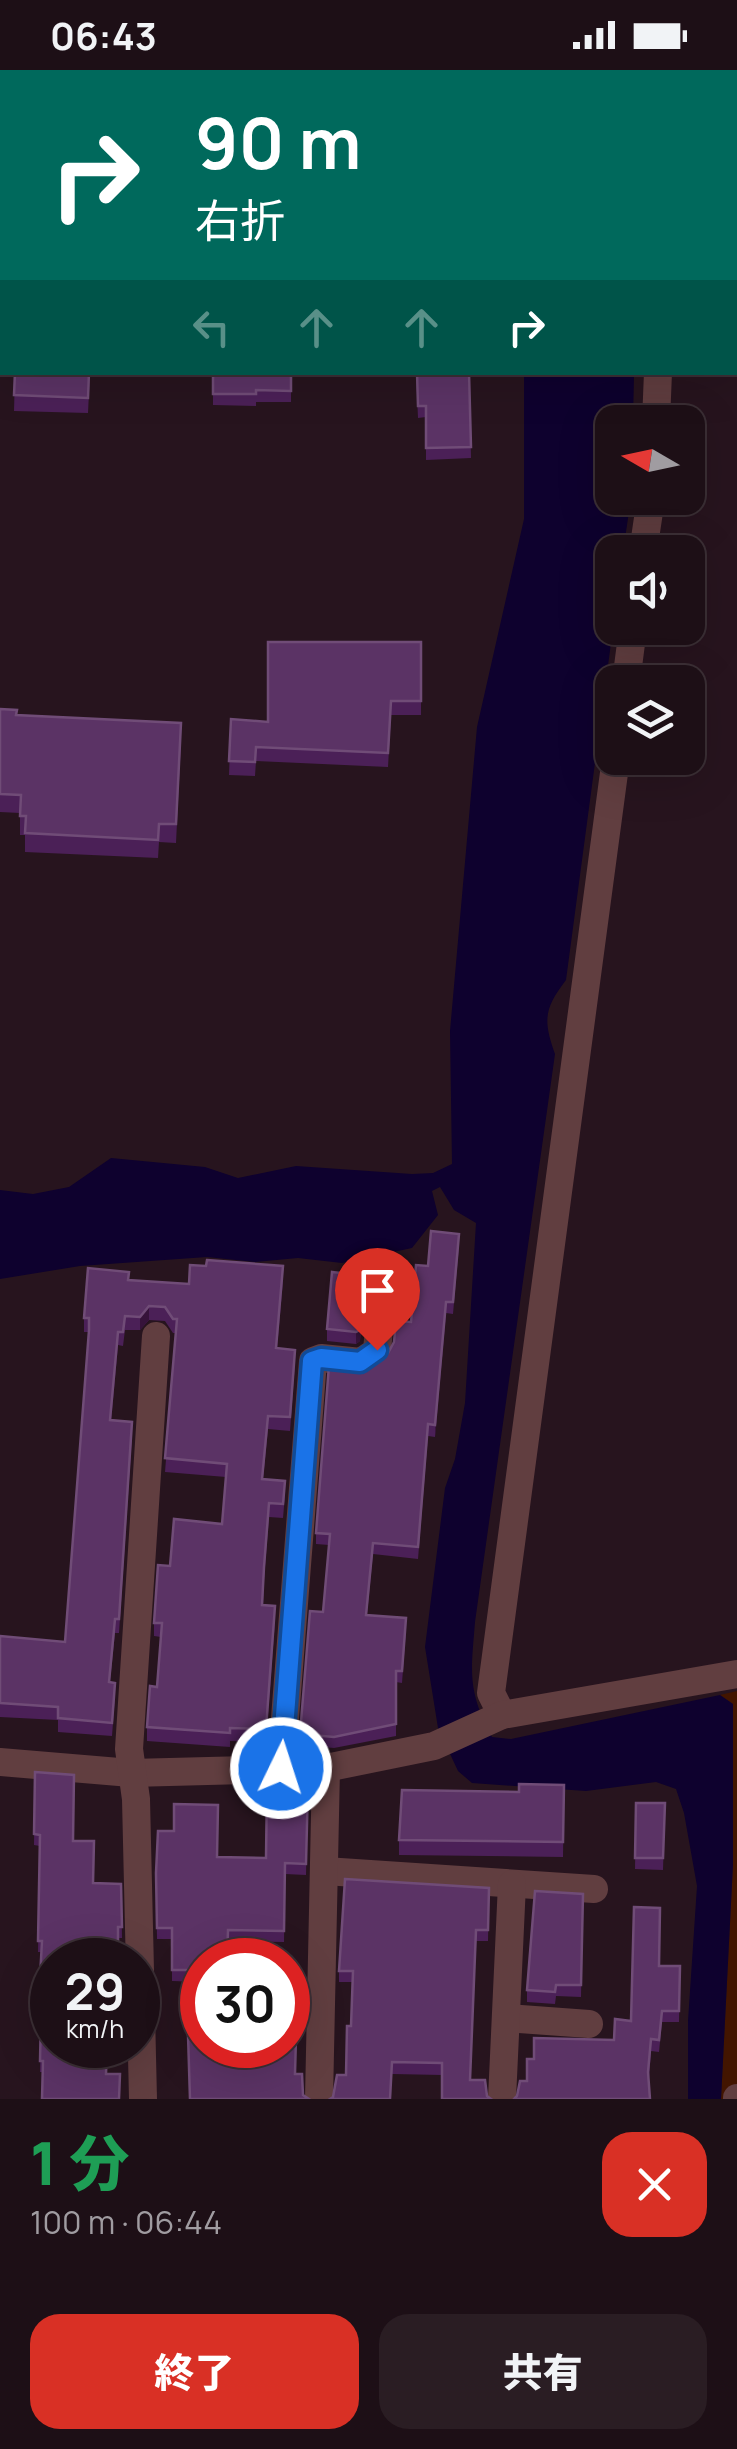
<!DOCTYPE html>
<html lang="ja">
<meta charset="utf-8">
<style>
:root{--surface:#1d0f16;--page:#2a1d23;--text:#f1f3f6;--muted:#a09ca1;--line:#3b2f35;--accent:#d93025}
body{margin:0;font-family:Manrope,"Noto Sans JP",sans-serif;background:var(--page);color:var(--text);height:100vh;display:flex;flex-direction:column;font-size:38px;white-space:nowrap}
*{box-sizing:border-box;margin:0}
p{font-size:32px;color:var(--muted)}
.icon{flex:none;width:55px;height:55px;fill:none;stroke:currentColor;stroke-width:2;stroke-linecap:round;stroke-linejoin:round}
.map{position:relative;height:2029px;overflow:hidden}
.panel{display:flex;flex-direction:column;background:var(--surface);flex:1}
.panel>*{flex:none}
.hud{position:absolute;left:0px;top:0px;width:738px;height:305px;box-shadow:0 10px 40px #0002,0 0 0 2px var(--line);background:#00695c;color:#fff;overflow:hidden}
.needle{width:65px;rotate:279deg}
.fabs{position:absolute;left:595px;top:335px;display:grid;gap:20px}
.fabs a{display:grid;place-items:center;width:110px;height:110px;border-radius:20px;background:var(--surface);box-shadow:0 10px 40px #0002,0 0 0 2px var(--line);font-size:50px}
.speed{position:absolute;left:30px;top:1868px;display:flex;gap:20px;font-size:50px;font-weight:700;text-align:center}
.speed>*{display:grid;place-content:center;width:130px;height:130px;border-radius:50%;background:var(--surface);box-shadow:0 10px 40px #0002,0 0 0 2px var(--line);line-height:1}
.speed small{font-size:25px;font-weight:400}
.speed .limit{border:15px solid #d22;background:#fff;color:#111}
.pin{position:absolute;display:grid;place-items:center;width:85px;height:85px;color:#fff;margin:-102px -42px;border-radius:50% 50% 50% 0;rotate:-45deg;box-shadow:0 0 10px #0007}
.pin .icon{rotate:45deg}
.me{position:absolute;width:110px;margin:-55px;rotate:4deg;stroke-linejoin:round;filter:drop-shadow(0 0 8px #0008)}
.turn{display:flex;align-items:center;gap:35px;height:210px;padding:0 30px;font-size:45px}
.turn .icon{width:130px;height:130px;stroke-width:2.5}
.turn b{display:block;font-size:70px;line-height:85px}
.lanes{display:flex;align-items:center;height:95px;padding:0 30px;background:#0003;justify-content:center;gap:50px;direction:ltr}
.lanes .off{opacity:.35}
.round{display:grid;place-items:center;flex:none;width:105px;height:105px;border-radius:30px;background:var(--page)}
.head{display:flex;align-items:center;justify-content:space-between;height:170px;padding:0 30px}
h1{font-size:60px;font-weight:800;line-height:75px;color:#1e9e55}
.cta{display:flex;gap:20px;margin-top:auto;padding:20px 30px}
.cta a{flex:1;height:115px;border-radius:30px;background:var(--accent);color:#fff;font-size:40px;font-weight:800;line-height:115px;text-align:center}
.cta a+a{background:var(--page);color:var(--text)}
.status{display:flex;justify-content:space-between;align-items:center;height:70px;padding:0 50px;background:var(--surface);direction:ltr}
.status svg{height:28px;fill:currentColor}
.map>svg:first-child{display:block}
.green{fill:#421500}
.water{fill:#0e012e}
.lines{fill:none;stroke-linecap:round;stroke-linejoin:round}
.street{stroke:#613e40;stroke-width:28}
.wall{fill:#4b2057}
.shaded-wall{fill:#36133a}
.building{fill:#5b3365;stroke:#704c77;stroke-width:2.5}
.route-casing{stroke:#114b97;stroke-width:25}
.route{stroke:#1a73e8;stroke-width:18}
</style>
<div class="status"><b>06:43</b><svg viewBox="0 0 49 12"><path d="M0 12V9h3v3zM5 12V6h3v6zM10 12V3h3v9zM15 12V0h3v12zM26 1h20v11H26zM47 4h2v5h-2z"/></svg></div>
<div class="map">
<svg width="737" height="2029" viewBox="0 0 737 2029">
<rect width="100%" height="100%" fill="#27141e"/>
<polygon class="green" points="737,1621 737,2029 721,2029 733,1794 733,1634 720,1625"/>
<path class="water" d="M524,303H634L633,352H612V428H631L623,482H612L613,558L566,910C544,939 543,950 555,984L475,1552C471,1603 467,1620 492,1667L511,1669L720,1625L733,1634V1794L721,2029H688V1951L697,1816L684,1743L676,1719L656,1712L586,1721L472,1713L458,1701L438,1658L425,1577L445,1418L455,1389L465,1333L476,1153L454,1140L440,1117L432,1121L438,1145L412,1178L342,1193L298,1188L255,1192L207,1187L80,1196L0,1209V1120L33,1124L69,1117L111,1088L205,1097L238,1108L296,1096L412,1104L433,1103L452,1094L450,961L477,657L524,449Z"/>
<g class="lines">
<g class="street">
<polyline points="671,2 671,0"/>
<polyline points="0,211 2,211"/>
<polyline points="656,352 658,302"/>
<polyline points="643,482 651,428"/>
<polyline points="626,612 633,558"/>
<polyline points="502,1645 491,1623 616,688"/>
<polyline points="0,1692 131,1703 326,1698 434,1676 502,1645 737,1604"/>
<polyline points="281,1699 313,1291 321,1288 361,1292 377,1281 379,1258"/>
<polyline points="325,1801 594,1819"/>
<polyline points="506,1948 589,1954"/>
<polyline points="143,2029 136,1729 129,1679 156,1266"/>
<polyline points="319,2029 326,1698"/>
<polyline points="502,2029 512,1814"/>
<polyline points="737,2029 737,2028"/>
</g>
</g>
<g class="wall">
<polygon points="0,0 107,0 107,2 2,2 2,183 0,183"/>
<polygon points="0,226 2,226 2,302 90,302 88,343 14,341 15,303 0,303"/>
<polygon points="213,302 291,302 291,332 256,332 256,336 213,335"/>
<polygon points="416,302 469,302 471,388 426,390 426,347 418,348"/>
<polygon points="421,572 421,645 391,645 388,697 256,691 255,706 229,705 231,649 268,652"/>
<polygon points="0,639 16,645 181,672 176,773 159,772 158,788 25,782 25,765 20,765 20,743 0,742"/>
<polygon points="459,1176 453,1244 446,1243 435,1367 428,1366 418,1489 373,1484 367,1545 406,1560 402,1613 396,1612 396,1666 334,1678 300,1675 300,1664 323,1542 329,1475 316,1474 316,1463 361,1298 388,1283 411,1252 428,1196"/>
<polygon points="128,1210 189,1214 283,1210 277,1278 295,1293 290,1361 268,1359 263,1409 285,1425 283,1448 269,1447 264,1510 263,1535 275,1550 266,1672 230,1671 230,1677 147,1671 147,1657 157,1617 161,1567 154,1566 154,1553 170,1496 222,1454 226,1407 165,1402 176,1263 173,1263 165,1251 149,1250 140,1260 125,1260 123,1276 118,1275 111,1350 132,1366 119,1563 115,1563 110,1612 115,1626 112,1666 58,1662 58,1650 0,1647 0,1566 65,1572 89,1262 84,1262 84,1248"/>
<polygon points="359,1216 356,1248 361,1260 360,1271 356,1274 327,1271 327,1259"/>
<polygon points="35,1702 73,1771 93,1813 121,1814 122,1868 118,1868 118,1882 94,1881 43,2002 40,2002 41,1955 38,1955 41,1882 38,1882 40,1776 34,1775"/>
<polygon points="308,1715 306,1805 285,1804 284,1872 228,1871 202,1890 202,1912 172,1911 172,1869 157,1869 156,1803 217,1787 266,1788"/>
<polygon points="564,1715 563,1787 399,1785 399,1770 519,1722"/>
<polygon points="636,1733 665,1733 663,1800 635,1799"/>
<polygon points="489,1818 488,1871 476,1871 470,2010 487,2026 442,2005 392,2004 333,2027 346,2005 351,1956 352,1912 339,1912 339,1901"/>
<polygon points="583,1824 581,1927 556,1926 555,1934 527,1932 527,1920"/>
<polygon points="659,1896 680,1896 679,1952 662,1952 659,1982 651,1981 649,2009 527,2011 534,1989 614,1970 631,1951"/>
</g>
<g class="shaded-wall">
<polygon points="283,1196 283,1210 276,1291 276,1278"/>
<polygon points="446,1232 446,1243 435,1367 435,1355"/>
<polygon points="149,1236 149,1250 140,1260 140,1247"/>
<polygon points="361,1248 360,1271 356,1274 356,1262"/>
<polygon points="118,1262 118,1275 110,1364 110,1350"/>
<polygon points="275,1536 275,1550 266,1672 266,1659"/>
</g>
<g class="building">
<polygon points="0,0 106,0 106,2 2,2 2,163 0,163 0,50 2,7 0,7"/>
<rect x="334" y="0" width="55" height="2"/>
<rect x="0" y="226" width="2" height="61"/>
<polygon points="15,302 89,302 88,328 14,325"/>
<polygon points="213,302 291,302 291,321 256,320 256,324 213,324"/>
<polygon points="417,302 469,302 471,377 426,378 426,336 418,336"/>
<polygon points="268,572 421,572 421,631 391,631 388,683 256,677 255,692 229,691 231,649 268,652"/>
<polygon points="0,639 17,640 16,645 181,653 176,754 159,754 158,770 25,763 26,746 20,746 21,725 0,724"/>
<polygon points="431,1161 459,1164 453,1232 446,1232 435,1355 428,1354 418,1477 373,1473 366,1545 406,1548 402,1601 396,1601 396,1654 334,1667 300,1664 310,1541 323,1542 330,1464 316,1463 329,1295 361,1298 388,1283 394,1272 396,1251 411,1252 416,1195 428,1196"/>
<polygon points="207,1190 283,1196 276,1278 295,1280 290,1347 268,1346 262,1409 285,1411 283,1434 269,1433 264,1497 262,1535 275,1536 266,1659 230,1658 230,1663 147,1657 150,1616 157,1617 162,1553 154,1553 158,1495 170,1496 174,1449 222,1454 227,1394 165,1388 177,1249 173,1249 165,1237 149,1236 140,1247 125,1246 123,1262 118,1262 110,1350 132,1352 119,1549 115,1549 109,1612 115,1613 112,1653 58,1648 58,1637 0,1633 0,1566 65,1572 89,1260 89,1248 84,1248 88,1198 129,1202 128,1210 189,1214 190,1195 206,1196"/>
<polygon points="332,1202 359,1205 355,1248 361,1248 360,1260 356,1262 327,1259"/>
<polygon points="35,1702 74,1705 73,1771 94,1771 93,1813 121,1814 122,1857 118,1857 118,1871 94,1870 94,1890 52,1890 52,1975 107,1975 106,2004 120,2004 119,2029 42,2029 43,1991 40,1991 41,1944 38,1944 42,1871 38,1871 40,1765 34,1764"/>
<polygon points="267,1714 308,1715 306,1794 285,1793 284,1861 228,1860 227,1890 202,1890 202,1900 172,1900 172,1858 157,1858 156,1803 158,1761 174,1761 174,1734 218,1735 217,1787 266,1788"/>
<polygon points="519,1714 564,1715 563,1772 399,1770 402,1720 519,1722"/>
<polygon points="636,1733 665,1733 663,1788 635,1788"/>
<polygon points="345,1809 489,1818 488,1860 476,1860 470,2010 485,2010 487,2026 491,2029 442,2029 442,1993 392,1992 390,2029 330,2029 333,2027 337,2005 346,2005 347,1956 351,1956 353,1901 339,1901"/>
<polygon points="535,1821 583,1824 581,1915 556,1915 555,1922 527,1920"/>
<polygon points="634,1837 660,1838 659,1896 680,1896 679,1941 662,1941 659,1970 651,1969 648,2002 650,2029 514,2029 517,2026 520,2011 527,2011 527,1989 534,1989 534,1968 614,1970 615,1949 631,1951"/>
<polygon points="288,1947 290,1947 289,1968 296,1968 295,2004 302,2004 303,2025 309,2029 190,2029 188,1965 202,1965 202,1975 288,1975"/>
</g>
<g class="lines">
<defs>
<polyline id="route" points="281,1698 312,1291 321,1288 360,1292 377,1280"/>
</defs>
<use href="#route" class="route-casing"/>
<use href="#route" class="route"/>
</g>
</svg>
<div class="fabs">
<a><svg class="needle" viewBox="-14 -14 28 28"><path d="M0-13l5 13h-10z" fill="#e53935"/><path d="M0 13l5-13h-10z" fill="#a09ca1"/></svg></a>
<a><svg class="icon" aria-label="sound" viewBox="0 0 24 24"><path d="M4 9h4l5-4v14l-5-4H4zM17 9q2 3 0 6"/></svg></a>
<a><svg class="icon" aria-label="layers" viewBox="0 0 24 24"><path d="M12 4l9 5-9 5-9-5zM3 14l9 5 9-5"/></svg></a>
</div>
<div class="speed"><div>29<small>km/h</small></div><div class="limit">30</div></div>
<div class="pin" style="left:377px;top:1280px;background:#d93025"><svg class="icon" aria-label="arrive" viewBox="0 0 24 24"><path d="M6 21V4h12l-3 4 3 4H6"/></svg></div>
<svg class="me" style="left:281px;top:1698px" viewBox="-20 -20 40 40"><circle r="17" fill="#1a73e8" stroke="#fff" stroke-width="3"/><path d="M0-11L8 9 0 5-8 9z" fill="#fff"/></svg>
<div class="hud">
<div class="turn"><svg class="icon" aria-label="right" viewBox="0 0 24 24"><path d="M7 20v-9h11M14 6l5 5-5 5"/></svg><div><b>90 m</b>右折</div></div>
<div class="lanes"><svg class="icon off" aria-label="left" viewBox="0 0 24 24"><path d="M17 20v-9H6M10 6l-5 5 5 5"/></svg><svg class="icon off" aria-label="ahead" viewBox="0 0 24 24"><path d="M12 20V5M6 11l6-6 6 6"/></svg><svg class="icon off" aria-label="ahead" viewBox="0 0 24 24"><path d="M12 20V5M6 11l6-6 6 6"/></svg><svg class="icon" aria-label="right" viewBox="0 0 24 24"><path d="M7 20v-9h11M14 6l5 5-5 5"/></svg></div>
</div>
</div>
<section class="panel">
<div class="head"><div><h1>1 分</h1><p>100 m · 06:44</p></div><a class="round" style="background:#d93025;color:#fff"><svg class="icon" aria-label="close" viewBox="0 0 24 24"><path d="M6 6l12 12M18 6L6 18"/></svg></a></div>
<div class="cta"><a>終了</a><a>共有</a></div>
</section>
